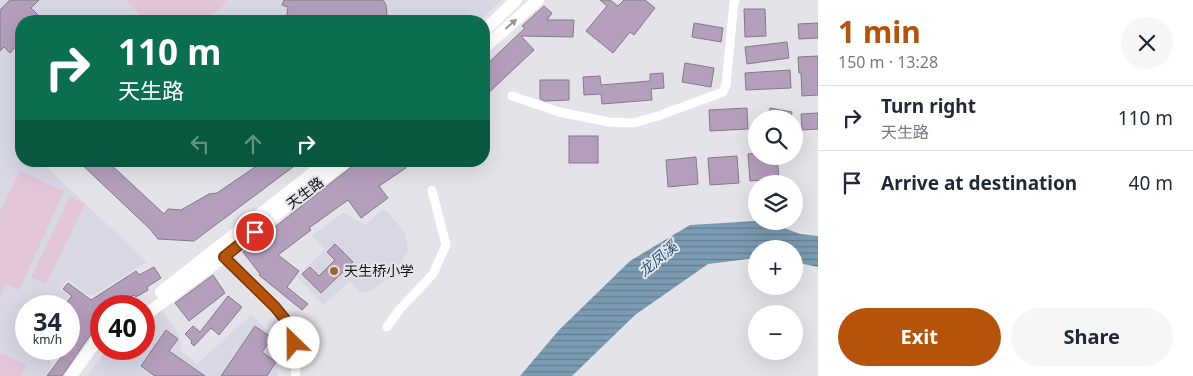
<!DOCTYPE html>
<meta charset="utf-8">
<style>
:root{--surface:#fff;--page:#f6f6f7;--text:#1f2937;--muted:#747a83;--line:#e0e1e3;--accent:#b45309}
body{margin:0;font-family:"Noto Sans","Noto Sans SC",sans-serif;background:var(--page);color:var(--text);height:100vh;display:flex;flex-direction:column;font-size:19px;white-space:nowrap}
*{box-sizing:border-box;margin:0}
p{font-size:16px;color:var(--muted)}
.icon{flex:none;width:28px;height:28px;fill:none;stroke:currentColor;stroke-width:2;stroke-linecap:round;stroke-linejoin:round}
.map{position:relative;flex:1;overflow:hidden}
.drawer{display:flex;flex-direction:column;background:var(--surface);width:375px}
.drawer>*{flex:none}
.banner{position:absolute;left:15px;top:15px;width:475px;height:152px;border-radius:20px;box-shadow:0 5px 20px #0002;background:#0b6e4f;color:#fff;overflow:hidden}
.buttons{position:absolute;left:748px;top:110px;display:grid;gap:10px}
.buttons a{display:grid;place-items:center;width:55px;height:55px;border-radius:50%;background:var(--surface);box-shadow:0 5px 20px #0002;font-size:25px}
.speed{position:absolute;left:15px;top:295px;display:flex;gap:10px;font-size:25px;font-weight:700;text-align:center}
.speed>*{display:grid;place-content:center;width:65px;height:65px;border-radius:50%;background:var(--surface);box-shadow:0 5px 20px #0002;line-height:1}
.speed small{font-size:12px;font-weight:400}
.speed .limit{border:8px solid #d22;background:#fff;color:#111}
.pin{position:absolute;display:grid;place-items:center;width:42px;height:42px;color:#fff;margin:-21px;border:2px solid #fff;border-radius:50%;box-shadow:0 1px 5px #0007}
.me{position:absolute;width:55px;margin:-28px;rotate:337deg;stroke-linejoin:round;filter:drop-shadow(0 0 4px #0008)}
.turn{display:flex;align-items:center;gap:18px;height:105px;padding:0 20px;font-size:22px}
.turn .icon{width:65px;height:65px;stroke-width:2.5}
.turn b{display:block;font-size:35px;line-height:42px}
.lanes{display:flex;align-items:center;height:48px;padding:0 20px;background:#0003;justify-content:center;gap:25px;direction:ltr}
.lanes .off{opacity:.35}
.round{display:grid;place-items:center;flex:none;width:52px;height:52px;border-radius:26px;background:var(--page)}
.head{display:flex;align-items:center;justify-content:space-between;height:85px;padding:0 20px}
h1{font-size:30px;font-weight:700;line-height:38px;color:var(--accent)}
.primary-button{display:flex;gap:10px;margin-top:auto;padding:10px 20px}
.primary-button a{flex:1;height:58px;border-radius:30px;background:var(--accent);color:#fff;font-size:20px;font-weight:700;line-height:58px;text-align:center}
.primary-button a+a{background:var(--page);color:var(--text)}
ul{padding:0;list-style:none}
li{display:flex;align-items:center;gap:15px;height:65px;padding:0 20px;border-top:1px solid var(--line)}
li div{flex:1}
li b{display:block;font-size:19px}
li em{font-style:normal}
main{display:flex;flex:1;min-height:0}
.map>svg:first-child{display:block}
.built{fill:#d8d7e4}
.green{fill:#e2c5d6}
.water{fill:url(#water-rules)}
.building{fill:#b49fbd;stroke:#807d81}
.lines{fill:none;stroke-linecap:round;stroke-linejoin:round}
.minor{stroke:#fff;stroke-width:9}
.highway{stroke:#fff;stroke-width:12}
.oneway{fill:#959595}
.route-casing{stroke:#753606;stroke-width:12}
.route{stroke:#b45309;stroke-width:9}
.poi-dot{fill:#a3642c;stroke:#e4e3e9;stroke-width:2}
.labels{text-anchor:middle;stroke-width:4;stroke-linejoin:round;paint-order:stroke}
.street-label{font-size:14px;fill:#131314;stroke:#e4e3e9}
.poi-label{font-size:14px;fill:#131314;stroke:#e4e3e9;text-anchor:start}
.water-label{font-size:15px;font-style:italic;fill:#1f5777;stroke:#e4e3e9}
</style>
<main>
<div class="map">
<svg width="818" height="376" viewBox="0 0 818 376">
<defs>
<pattern id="water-rules" width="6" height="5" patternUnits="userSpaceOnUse" patternTransform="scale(1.25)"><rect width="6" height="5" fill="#7b9bb2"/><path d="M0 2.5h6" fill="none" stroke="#647d90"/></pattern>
</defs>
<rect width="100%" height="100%" fill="#e4e3e9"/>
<g class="built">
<polygon points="0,0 502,0 479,21 21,21 21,161 40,161 147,262 93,295 86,295 68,279 60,289 69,295 61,306 26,306 26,349 48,349 51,368 47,376 0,376"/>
<polygon points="382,209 389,213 405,234 408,250 394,274 371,291 361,293 350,281 323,305 297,277 325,249 312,236 343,213 366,225"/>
<polygon points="160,307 178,333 181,344 180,350 197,364 251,315 273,336 278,346 279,362 277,376 87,376 107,349 144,349 144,317"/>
</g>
<g class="green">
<polygon points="126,0 228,0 205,21 146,21"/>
<polygon points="20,171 64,191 19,290 6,284 0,297 0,212"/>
<polygon points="70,197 85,204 46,284 31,277"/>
<polygon points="0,353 26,365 21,376 0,376"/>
</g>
<polygon class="water" points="756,221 766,221 800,234 818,236 818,267 794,262 794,249 756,249 756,258 708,264 635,315 572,376 520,376 559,330 630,261 690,225"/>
<g class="building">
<polygon points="10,0 39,0 31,8 44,21 21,21 21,41 10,53 4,47 0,51 0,10"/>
<polygon points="284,0 383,0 386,5 387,15 385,21 286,21 288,7 282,5"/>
<polygon points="600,0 610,0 618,6 624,0 645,0 655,8 634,35 630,32 613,53 586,31 607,6"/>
<polygon points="544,6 552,13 547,20 574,20 573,37 521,36 534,50 484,97 484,67 525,28 522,26"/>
<polygon points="744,9 765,9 766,36 745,37"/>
<polygon points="694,23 723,28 721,42 692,37"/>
<polygon points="818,23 818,38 799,39 798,24"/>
<polygon points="787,42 789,58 747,64 745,47"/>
<polygon points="818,56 818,95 802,96 801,73 799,73 798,57"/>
<polygon points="685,63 714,68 711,87 682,82"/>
<polygon points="790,70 791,88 746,90 745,73"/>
<polygon points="663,73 664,88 651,89 652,100 602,104 601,94 584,95 583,77 600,76 601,85 650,81 650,74"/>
<polygon points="540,80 569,80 569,100 545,101 540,99"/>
<polygon points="747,108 748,129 710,131 709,110"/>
<polygon points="770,108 792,112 791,119 768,119"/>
<polygon points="818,113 818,129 802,130 801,114"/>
<rect x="569" y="136" width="29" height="27"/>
<polygon points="756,153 756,156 777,156 779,179 750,181 748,154"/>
<polygon points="737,156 739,183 710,185 708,158"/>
<polygon points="696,157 698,184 668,187 666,160"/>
<polygon points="78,161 107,161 164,214 168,209 181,210 209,194 217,193 264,161 301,161 194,241 158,239 150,229"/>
<polygon points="359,161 401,161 406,168 379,186 388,198 361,218 348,200 309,228 311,230 278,255 299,271 287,287 308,304 302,310 259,275 260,274 243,252"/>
<polygon points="335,244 353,262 321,293 302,274 310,267 319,276 335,260 327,252"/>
<polygon points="154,267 161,278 147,287 148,290 136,297 134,295 120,304 117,300 110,306 101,306 101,322 86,341 62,376 47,376 62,356 52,349 69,349 69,330 72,325 70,323 76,316 69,310 69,306 63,306 72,296 63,289 68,283 91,300 136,271 139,275"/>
<polygon points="213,275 225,293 189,321 175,303"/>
<polygon points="228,296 242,307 219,335 211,328 194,346 191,343 192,341 185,334 193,326 200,332"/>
<polygon points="255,326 272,338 262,352 276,362 267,376 221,376"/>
<polygon points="166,330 178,339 169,351 205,376 155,376 141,366"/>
</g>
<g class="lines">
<g class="minor">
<polyline points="512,96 559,112 609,122 633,123 658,116 723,92 726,85 734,2 735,0"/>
<path d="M222,254C255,292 305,318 295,376"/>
<polyline points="387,327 400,309 433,274 446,245 432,190"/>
</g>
<g class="highway">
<polyline points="484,31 516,0"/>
<polyline points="484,48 538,0"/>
<polyline points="161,292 328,161"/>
<polyline points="144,316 224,257 286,207 347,161"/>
<polyline points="71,376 97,340 101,336"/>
</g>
</g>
<defs><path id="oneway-solid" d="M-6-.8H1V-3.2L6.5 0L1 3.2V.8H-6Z" transform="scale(1.25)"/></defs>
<use class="oneway" href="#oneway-solid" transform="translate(511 24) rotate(-41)"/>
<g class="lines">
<defs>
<polyline id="route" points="255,232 224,257 275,307 284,318 290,330 294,343"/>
</defs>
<use href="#route" class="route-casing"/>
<use href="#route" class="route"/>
</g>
<circle class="poi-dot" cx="334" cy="271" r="5"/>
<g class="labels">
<g class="street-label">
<text transform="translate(305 193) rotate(-37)" y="5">天生路</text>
</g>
<g class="poi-label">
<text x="344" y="276">天生桥小学</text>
</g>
<g class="water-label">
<text transform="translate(658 259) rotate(-40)" y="5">龙凤溪</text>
</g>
</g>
</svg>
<div class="buttons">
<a><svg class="icon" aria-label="search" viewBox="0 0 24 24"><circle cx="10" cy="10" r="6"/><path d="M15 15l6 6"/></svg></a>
<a><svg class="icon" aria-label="layers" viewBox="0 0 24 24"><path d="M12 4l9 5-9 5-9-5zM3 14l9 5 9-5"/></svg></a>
<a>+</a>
<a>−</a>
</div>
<div class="speed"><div>34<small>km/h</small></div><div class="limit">40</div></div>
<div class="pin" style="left:255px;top:232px;background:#d93025"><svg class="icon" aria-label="arrive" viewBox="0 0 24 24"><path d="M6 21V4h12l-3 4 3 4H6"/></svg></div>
<svg class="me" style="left:294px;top:343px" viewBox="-20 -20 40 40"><circle r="19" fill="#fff"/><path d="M0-13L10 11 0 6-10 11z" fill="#b45309"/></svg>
<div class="banner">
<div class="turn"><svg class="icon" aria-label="right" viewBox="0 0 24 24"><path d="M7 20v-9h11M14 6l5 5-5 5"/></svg><div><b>110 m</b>天生路</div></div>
<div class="lanes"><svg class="icon off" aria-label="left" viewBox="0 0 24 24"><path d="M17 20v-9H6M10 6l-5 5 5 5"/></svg><svg class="icon off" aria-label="ahead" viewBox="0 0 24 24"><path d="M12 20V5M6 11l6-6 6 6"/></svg><svg class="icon" aria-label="right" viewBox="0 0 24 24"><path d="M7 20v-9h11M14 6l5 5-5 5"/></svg></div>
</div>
</div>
<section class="drawer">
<div class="head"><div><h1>1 min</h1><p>150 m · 13:28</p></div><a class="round"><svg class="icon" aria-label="close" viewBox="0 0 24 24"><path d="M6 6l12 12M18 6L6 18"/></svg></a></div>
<ul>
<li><svg class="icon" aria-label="right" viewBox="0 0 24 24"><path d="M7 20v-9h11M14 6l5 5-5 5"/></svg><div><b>Turn right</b><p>天生路</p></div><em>110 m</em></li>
<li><svg class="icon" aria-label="arrive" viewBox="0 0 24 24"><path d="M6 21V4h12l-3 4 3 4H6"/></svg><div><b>Arrive at destination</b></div><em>40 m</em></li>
</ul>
<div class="primary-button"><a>Exit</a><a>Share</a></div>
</section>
</main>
